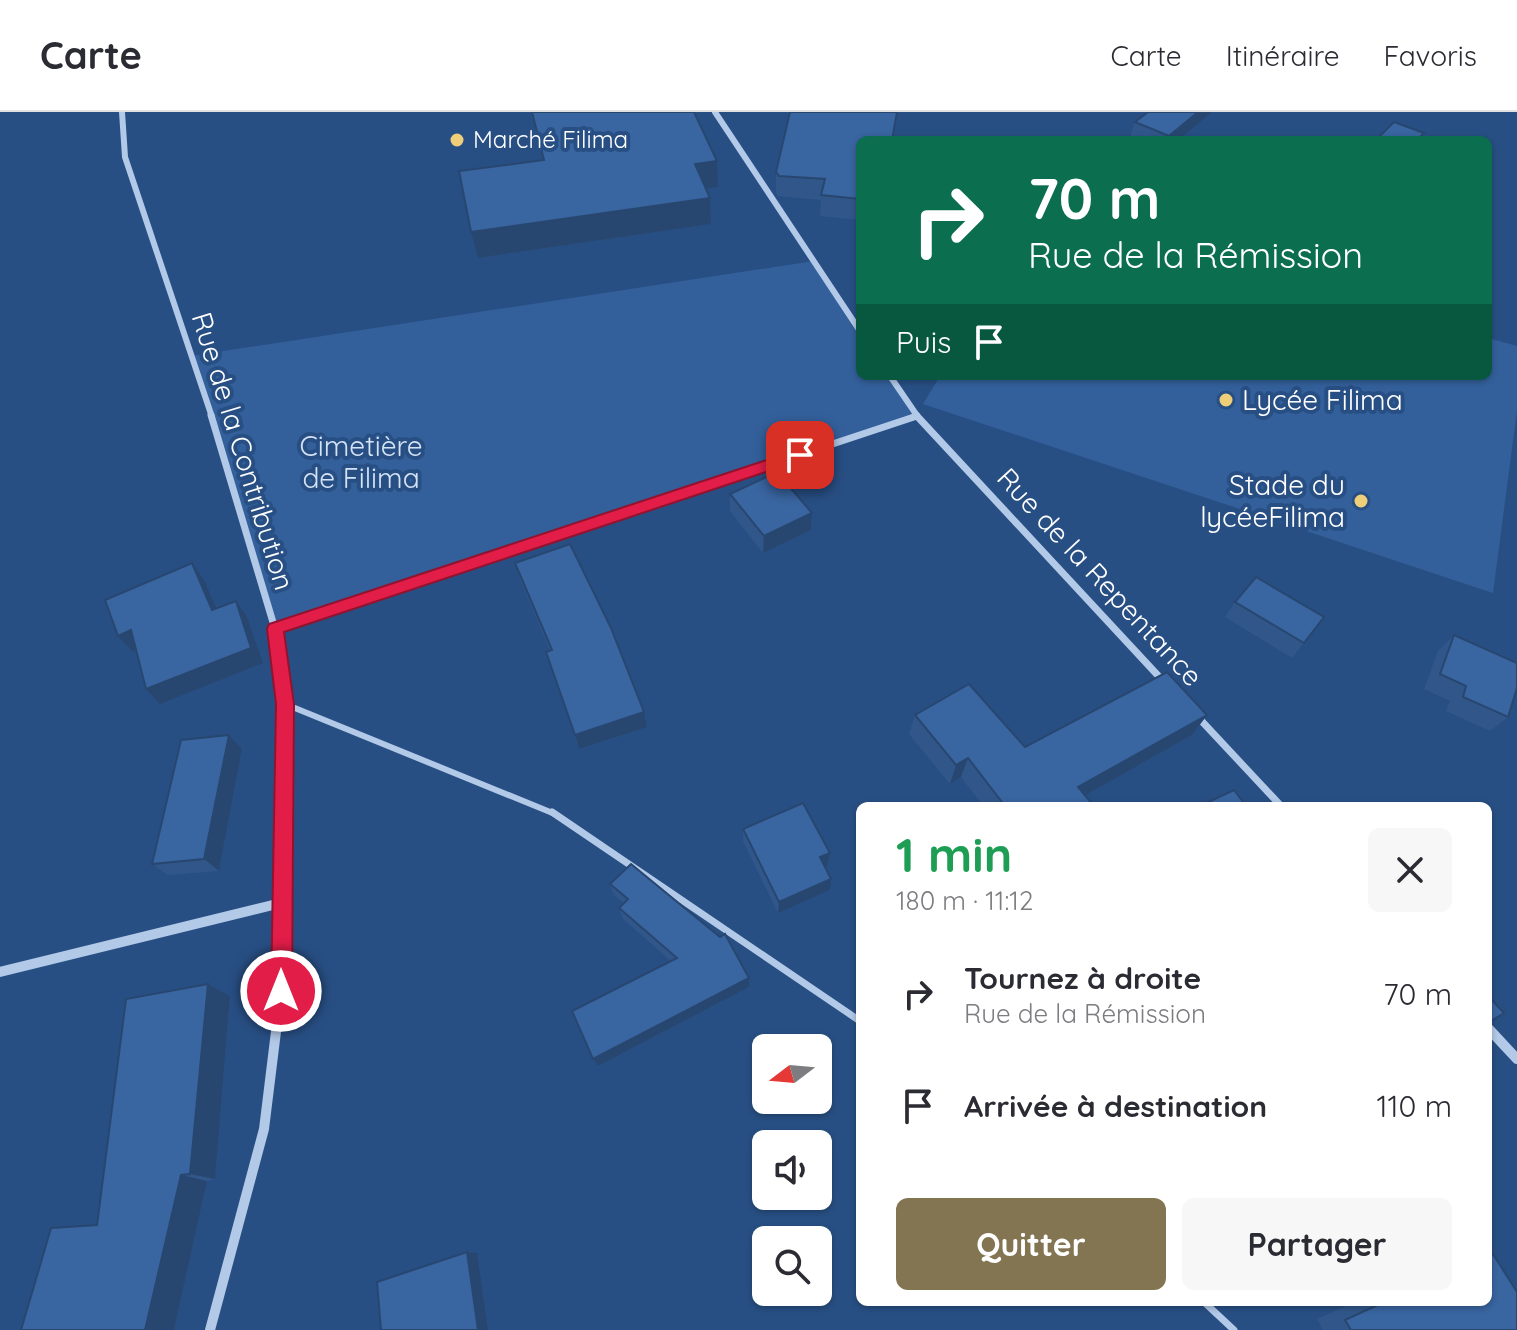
<!DOCTYPE html>
<html lang="fr">
<meta charset="utf-8">
<style>
:root{--surface:#fff;--page:#f7f7f7;--text:#2b2b33;--muted:#7c7c81;--line:#e1e1e2;--accent:#837452}
body{margin:0;font-family:Quicksand,sans-serif;background:var(--page);color:var(--text);height:100vh;display:flex;flex-direction:column;font-size:30px;white-space:nowrap}
*{box-sizing:border-box;margin:0}
p{font-size:26px;color:var(--muted)}
.icon{flex:none;width:44px;height:44px;fill:none;stroke:currentColor;stroke-width:2;stroke-linecap:round;stroke-linejoin:round}
.map{position:relative;flex:1;overflow:hidden}
.panel{position:absolute;left:856px;top:690px;width:636px;height:504px;display:flex;flex-direction:column;background:var(--surface);border-radius:12px;box-shadow:0 2px 6px #0004}
.panel>*{flex:none}
.hud{position:absolute;left:856px;top:24px;width:636px;height:244px;border-radius:12px;box-shadow:0 2px 6px #0004;background:#0b6e4f;color:#fff;overflow:hidden}
.needle{width:52px;rotate:254deg}
.fabs{position:absolute;left:752px;top:922px;display:grid;gap:16px}
.fabs a{display:grid;place-items:center;width:80px;height:80px;border-radius:12px;background:var(--surface);box-shadow:0 2px 6px #0004;font-size:40px}
.pin{position:absolute;display:grid;place-items:center;width:68px;height:68px;color:#fff;margin:-34px;border-radius:16px;box-shadow:0 4px 12px #0006}
.me{position:absolute;width:88px;margin:-44px;rotate:0deg;stroke-linejoin:round;filter:drop-shadow(0 0 6px #0008)}
.turn{display:flex;align-items:center;gap:28px;height:168px;padding:0 40px;font-size:36px}
.turn .icon{width:104px;height:104px;stroke-width:2.5}
.turn b{display:block;font-size:56px;line-height:68px}
.then{display:flex;align-items:center;height:76px;padding:0 40px;background:#0003;gap:16px;font-size:30px}
.round{display:grid;place-items:center;flex:none;width:84px;height:84px;border-radius:12px;background:var(--page)}
.headline{display:flex;align-items:center;justify-content:space-between;height:136px;padding:0 40px}
h1{font-size:48px;font-weight:700;line-height:60px;color:#1e9e55}
.cta{display:flex;gap:16px;margin-top:auto;padding:16px 40px}
.cta a{flex:1;height:92px;border-radius:12px;background:var(--accent);color:#fff;font-size:32px;font-weight:700;line-height:92px;text-align:center}
.cta a+a{background:var(--page);color:var(--text)}
ul{padding:0;list-style:none}
li{display:flex;align-items:center;gap:24px;height:112px;padding:0 40px}
li div{flex:1}
li b{display:block;font-size:30px}
li em{font-style:normal}
header{display:flex;align-items:center;gap:48px;box-sizing:border-box;height:112px;padding:0 40px;background:var(--surface);border-bottom:2px solid var(--line)}
header strong{font-size:38px}
nav{display:flex;gap:44px;margin-inline-start:auto;font-size:28px}
.map>svg:first-child{display:block}
.green{fill:#33609b}
.lines{fill:none;stroke-linecap:round;stroke-linejoin:round}
.lane-far1{stroke:#b2c9e7;stroke-width:6}
.lane{stroke:#b2c9e7;stroke-width:7}
.street-far2{stroke:#b2c9e7;stroke-width:6}
.street-far1{stroke:#b2c9e7;stroke-width:7}
.street{stroke:#b2c9e7;stroke-width:10}
.wall{fill:#31578a}
.shaded-wall{fill:#284770}
.building{fill:#3965a0;stroke:#284770;stroke-width:2}
.route{fill:#e11d48;stroke:#92132f;stroke-width:2}
.poi-dot{fill:#eece78;stroke:#284f84;stroke-width:3}
.labels{text-anchor:middle;stroke-width:8;stroke-linejoin:round;paint-order:stroke}
.far-poi-label{font-size:24px;fill:#fff;stroke:#284f84;text-anchor:start}
.poi-label{font-size:28px;fill:#fff;stroke:#284f84;text-anchor:start}
.park-label{font-size:28px;fill:#d5e3f6;stroke:#284f84}
.street-label{font-size:28px;fill:#fff;stroke:#284f84}
</style>
<header>
<strong>Carte</strong>
<nav><a>Carte</a><a>Itinéraire</a><a>Favoris</a></nav>
</header>
<div class="map">
<svg width="1517" height="1218" viewBox="0 0 1517 1218">
<rect width="100%" height="100%" fill="#284f84"/>
<g class="green">
<polygon points="814,149 860,219 860,264 890,264 917,304 275,517 191,244"/>
<polygon points="1488,226 1517,234 1517,298 1493,481 923,292 940,264 1488,264"/>
</g>
<g class="lines">
<polyline class="lane-far1" points="285,592 555,702"/>
<g class="lane">
<polyline points="552,700 860,909"/>
<polyline points="1204,1190 1234,1218"/>
</g>
<g class="street-far2">
<polyline points="122,0 125,45 212,305"/>
<polyline points="715,0 860,219"/>
<polyline points="890,264 918,305"/>
<polyline points="913,305 917,304"/>
</g>
<g class="street-far1">
<polyline points="211,303 275,517 285,592 283,702"/>
<polyline points="916,303 1164,570"/>
<polyline points="275,517 917,304"/>
<polyline points="1196,603 1281,694"/>
</g>
<g class="street">
<polyline points="0,860 281,791"/>
<polyline points="1488,916 1517,947"/>
<polyline points="210,1218 264,1017 281,879 283,700"/>
</g>
</g>
<g class="wall">
<polygon points="531,0 694,0 718,75 705,76 711,112 478,146 543,48"/>
<polygon points="1148,0 1212,0 1179,28 1129,28 1135,10"/>
<polygon points="860,28 860,108 820,104 821,88 778,84 776,81 776,60"/>
<polygon points="730,382 812,401 811,418 763,441 730,399"/>
<polygon points="515,451 647,615 579,637 546,540 550,539 520,467"/>
<polygon points="1235,490 1324,505 1292,546 1225,505"/>
<polygon points="1454,523 1508,605 1490,619 1446,599 1450,589 1424,577 1438,539"/>
<polygon points="915,603 1025,635 1207,603 1192,623 1085,683 1094,694 983,694 961,665 950,672 909,622"/>
<polygon points="242,637 219,759 168,763 152,752"/>
<polygon points="743,717 830,741 828,753 825,754 830,778 778,801 743,729"/>
<polygon points="610,772 749,866 749,875 598,954 593,947 671,849 623,807 619,796 624,791 614,783"/>
<polygon points="208,872 230,884 215,1067 207,1069 174,1218 21,1218 97,1113"/>
<polygon points="1488,1142 1493,1142 1517,1218 1323,1218 1317,1207 1355,1190 1488,1190"/>
<polygon points="1039,1190 1054,1190 1051,1194 1042,1194"/>
</g>
<g class="shaded-wall">
<polygon points="1198,0 1212,0 1179,28 1167,28 1169,24"/>
<polygon points="717,49 718,75 697,78 695,52"/>
<polygon points="710,86 711,112 478,146 471,120"/>
<polygon points="812,401 811,418 763,441 764,424"/>
<polygon points="192,451 204,468 224,514 212,498"/>
<polygon points="236,489 247,505 263,551 160,592 146,577"/>
<polygon points="131,518 145,534 132,539 118,524"/>
<polygon points="644,600 647,615 579,637 575,623"/>
<polygon points="1207,603 1192,623 1068,693 1078,675"/>
<polygon points="229,623 242,637 219,759 204,747"/>
<polygon points="968,646 961,665 950,672 956,653"/>
<polygon points="830,741 828,753 818,757 820,745"/>
<polygon points="831,767 830,778 778,801 779,790"/>
<polygon points="749,866 749,875 598,954 593,947"/>
<polygon points="208,872 230,884 215,1067 190,1062"/>
<polygon points="181,1063 207,1069 174,1218 145,1218"/>
<polygon points="467,1140 477,1141 488,1218 478,1218"/>
</g>
<g class="building">
<polygon points="532,0 694,0 717,49 695,52 710,86 471,120 459,59 544,48"/>
<polygon points="790,0 897,0 892,28 860,28 860,87 821,83 825,67 779,64 776,60"/>
<polygon points="1148,0 1198,0 1169,24 1135,10"/>
<polygon points="1394,10 1424,21 1417,28 1376,28"/>
<polygon points="777,360 812,401 764,424 730,382"/>
<polygon points="570,432 611,516 644,600 575,623 546,540 552,538 515,451"/>
<polygon points="192,451 212,498 236,489 251,536 146,577 131,518 118,524 105,488"/>
<polygon points="1256,465 1324,505 1304,531 1235,490"/>
<polygon points="1454,523 1517,551 1517,576 1508,605 1463,585 1466,574 1440,562"/>
<polygon points="1167,560 1207,603 1078,675 1094,694 1005,694 968,646 956,653 915,603 969,572 1025,635"/>
<polygon points="229,623 204,747 152,752 181,628"/>
<polygon points="1234,678 1246,694 1200,694"/>
<polygon points="803,691 830,741 820,745 831,767 779,790 743,717"/>
<polygon points="631,752 720,825 725,822 749,866 593,947 572,899 677,846 619,796 628,787 610,772"/>
<polygon points="208,872 190,1062 181,1063 145,1218 21,1218 51,1116 97,1113 126,887"/>
<polygon points="1488,884 1504,901 1488,911"/>
<polygon points="467,1140 478,1218 381,1218 377,1170"/>
<polygon points="1493,1142 1517,1180 1517,1218 1351,1218 1345,1208 1384,1190 1488,1190 1488,1144"/>
</g>
<polygon class="route" points="800,337 805,339 805,347 284,520 294,592 292,879 289,886 281,889 274,886 271,879 276,592 267,517 269,512"/>
<g class="poi-dot">
<circle cx="457" cy="28" r="8"/>
<circle cx="1226" cy="288" r="8"/>
<circle cx="1361" cy="389" r="8"/>
</g>
<g class="labels">
<g class="far-poi-label">
<text x="473" y="36">Marché Filima</text>
</g>
<g class="poi-label">
<text x="1242" y="298">Lycée Filima</text>
<text x="1345" y="383" text-anchor="end">Stade du<tspan x="1345" dy="32">lycéeFilima</tspan></text>
</g>
<g class="park-label">
<text x="361" y="344">Cimetière<tspan x="361" dy="32">de Filima</tspan></text>
</g>
<g class="street-label">
<text transform="translate(243 339) rotate(73)" y="10">Rue de la Contribution</text>
<text transform="translate(1100 465) rotate(47)" y="10">Rue de la Repentance</text>
</g>
</g>
</svg>
<div class="fabs">
<a><svg class="needle" viewBox="-14 -14 28 28"><path d="M0-13l5 13h-10z" fill="#e53935"/><path d="M0 13l5-13h-10z" fill="#7c7c81"/></svg></a>
<a><svg class="icon" aria-label="sound" viewBox="0 0 24 24"><path d="M4 9h4l5-4v14l-5-4H4zM17 9q2 3 0 6"/></svg></a>
<a><svg class="icon" aria-label="search" viewBox="0 0 24 24"><circle cx="10" cy="10" r="6"/><path d="M15 15l6 6"/></svg></a>
</div>
<div class="pin" style="left:800px;top:343px;background:#d93025"><svg class="icon" aria-label="arrive" viewBox="0 0 24 24"><path d="M6 21V4h12l-3 4 3 4H6"/></svg></div>
<svg class="me" style="left:281px;top:879px" viewBox="-20 -20 40 40"><circle r="17" fill="#e11d48" stroke="#fff" stroke-width="3"/><path d="M0-11L8 9 0 5-8 9z" fill="#fff"/></svg>
<div class="hud">
<div class="turn"><svg class="icon" aria-label="right" viewBox="0 0 24 24"><path d="M7 20v-9h11M14 6l5 5-5 5"/></svg><div><b>70 m</b>Rue de la Rémission</div></div>
<div class="then">Puis<svg class="icon" aria-label="arrive" viewBox="0 0 24 24"><path d="M6 21V4h12l-3 4 3 4H6"/></svg></div>
</div>
<section class="panel">
<div class="headline"><div><h1>1 min</h1><p>180 m · 11:12</p></div><a class="round"><svg class="icon" aria-label="close" viewBox="0 0 24 24"><path d="M6 6l12 12M18 6L6 18"/></svg></a></div>
<ul>
<li><svg class="icon" aria-label="right" viewBox="0 0 24 24"><path d="M7 20v-9h11M14 6l5 5-5 5"/></svg><div><b>Tournez à droite</b><p>Rue de la Rémission</p></div><em>70 m</em></li>
<li><svg class="icon" aria-label="arrive" viewBox="0 0 24 24"><path d="M6 21V4h12l-3 4 3 4H6"/></svg><div><b>Arrivée à destination</b></div><em>110 m</em></li>
</ul>
<div class="cta"><a>Quitter</a><a>Partager</a></div>
</section>
</div>
